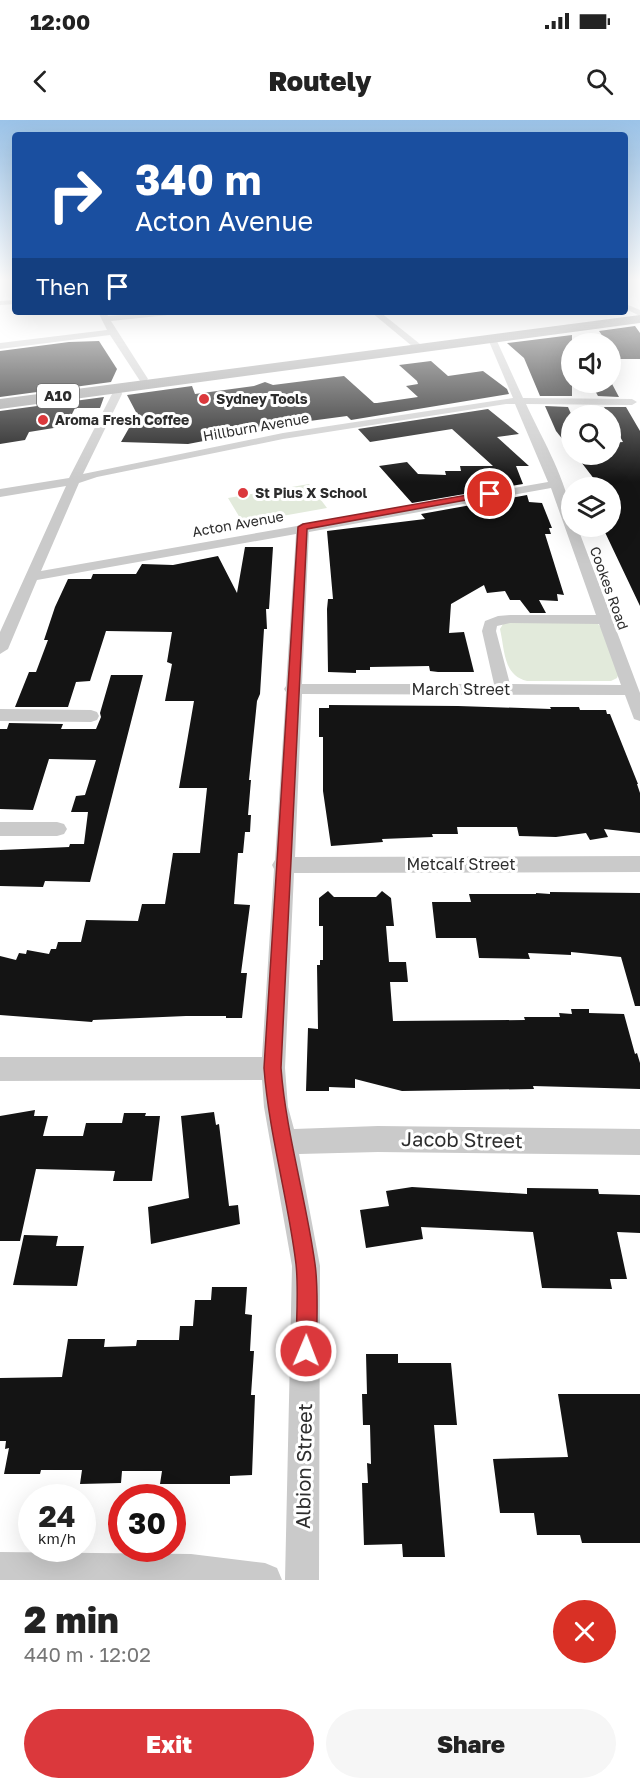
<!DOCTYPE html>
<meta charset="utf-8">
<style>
:root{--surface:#fff;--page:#f6f6f6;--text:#222;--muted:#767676;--accent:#db383c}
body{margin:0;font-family:"Golos Text",sans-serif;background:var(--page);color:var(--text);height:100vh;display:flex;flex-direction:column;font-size:22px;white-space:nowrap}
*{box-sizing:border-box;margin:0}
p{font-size:20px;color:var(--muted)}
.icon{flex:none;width:33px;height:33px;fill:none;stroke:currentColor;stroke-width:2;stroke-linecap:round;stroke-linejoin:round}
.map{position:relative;height:1460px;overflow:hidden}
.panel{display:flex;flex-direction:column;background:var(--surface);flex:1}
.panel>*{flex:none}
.top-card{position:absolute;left:12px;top:12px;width:616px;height:183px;border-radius:6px;box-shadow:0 6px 24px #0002;background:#1a4fa0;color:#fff;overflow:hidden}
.fabs{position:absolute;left:561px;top:213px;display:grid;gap:12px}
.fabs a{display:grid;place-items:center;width:60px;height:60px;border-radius:50%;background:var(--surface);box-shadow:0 6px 24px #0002;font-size:30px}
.speed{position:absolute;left:18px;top:1364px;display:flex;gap:12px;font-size:30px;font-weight:700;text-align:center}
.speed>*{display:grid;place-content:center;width:78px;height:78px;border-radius:50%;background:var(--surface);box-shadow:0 6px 24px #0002;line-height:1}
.speed small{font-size:15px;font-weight:400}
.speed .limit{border:9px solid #d22;background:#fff;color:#111}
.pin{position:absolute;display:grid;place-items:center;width:51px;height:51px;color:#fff;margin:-26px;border:3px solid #fff;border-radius:50%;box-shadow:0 2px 6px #0007}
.me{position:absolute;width:66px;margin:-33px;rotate:1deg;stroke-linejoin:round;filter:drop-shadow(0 0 4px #0008)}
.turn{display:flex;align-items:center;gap:21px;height:126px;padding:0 24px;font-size:27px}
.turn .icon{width:78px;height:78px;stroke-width:2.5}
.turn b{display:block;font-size:42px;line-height:51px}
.then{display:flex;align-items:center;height:57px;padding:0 24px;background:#0003;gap:12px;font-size:22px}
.round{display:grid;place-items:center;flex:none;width:63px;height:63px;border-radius:32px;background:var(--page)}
.headline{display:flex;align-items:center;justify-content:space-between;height:102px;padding:0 24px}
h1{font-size:36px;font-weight:800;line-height:45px}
.button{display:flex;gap:12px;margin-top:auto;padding:12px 24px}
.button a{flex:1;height:69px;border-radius:36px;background:var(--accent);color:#fff;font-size:24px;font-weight:800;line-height:69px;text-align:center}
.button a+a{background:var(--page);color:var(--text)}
.status{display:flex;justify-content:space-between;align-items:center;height:42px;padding:0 30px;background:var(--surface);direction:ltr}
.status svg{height:16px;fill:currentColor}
header{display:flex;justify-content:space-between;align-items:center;height:78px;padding:0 24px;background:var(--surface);font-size:27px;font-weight:800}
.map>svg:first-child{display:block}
.green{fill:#e2eadb}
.building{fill:#141414}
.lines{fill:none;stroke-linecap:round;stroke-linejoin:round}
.minor{fill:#cacaca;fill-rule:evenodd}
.trunk{fill:#9c9c9c;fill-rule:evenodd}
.route{fill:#db383c;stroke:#8e2427;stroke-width:1.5}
.poi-dot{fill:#db383c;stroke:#fff;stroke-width:2}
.labels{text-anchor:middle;stroke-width:6;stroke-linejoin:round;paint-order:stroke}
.far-poi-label{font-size:14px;font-weight:bold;fill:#2d2d2d;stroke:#fff;text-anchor:start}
.far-street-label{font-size:14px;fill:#2d2d2d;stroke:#fff}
.shield{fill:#fff;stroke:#6c6c6c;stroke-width:1.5}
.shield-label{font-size:15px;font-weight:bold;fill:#2d2d2d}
.street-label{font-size:16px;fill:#2d2d2d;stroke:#fff}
.near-street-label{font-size:20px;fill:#2d2d2d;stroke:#fff}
</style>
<div class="status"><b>12:00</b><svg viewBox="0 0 49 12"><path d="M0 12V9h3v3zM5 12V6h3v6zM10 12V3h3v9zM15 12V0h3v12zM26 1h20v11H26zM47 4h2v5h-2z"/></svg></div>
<header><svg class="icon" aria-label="back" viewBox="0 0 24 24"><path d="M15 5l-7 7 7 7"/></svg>Routely<svg class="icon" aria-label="search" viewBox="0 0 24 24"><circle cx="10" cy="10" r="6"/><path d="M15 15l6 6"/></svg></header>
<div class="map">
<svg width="640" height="1460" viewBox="0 0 640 1460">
<rect width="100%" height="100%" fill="#fff"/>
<g class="green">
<polygon points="309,364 327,388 243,403 228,378"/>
<path d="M588,501L598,504L603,509L619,553L617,558L611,561H527C503,555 505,531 500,509L503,504L509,502Z"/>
</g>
<g class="building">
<polygon points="635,206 640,213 640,239 619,239 610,228 610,224 608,224 599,211"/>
<polygon points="572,215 572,276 540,276 524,238 507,223"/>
<polygon points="99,221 117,249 111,262 0,277 0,231 69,222"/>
<polygon points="431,241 448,256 483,251 507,269 509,274 351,300 347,296 302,302 188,324 121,322 137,294 127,275 192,266 195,274 254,266 265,262 273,265 344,256 374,283 377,283 418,277 406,266 418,264 417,261 399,245"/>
<polygon points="590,262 611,262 619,277 598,276"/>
<polygon points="104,277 100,288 75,288 66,306 29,312 25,320 0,324 0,291"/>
<polygon points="545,286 568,287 572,296 572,331 556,311"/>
<polygon points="604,287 626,287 640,311 640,486 602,406 610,406 610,368 601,368 575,334 610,334 610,323 623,322"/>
<polygon points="488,289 519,314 497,317 529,346 516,346 523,364 412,383 379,346 407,342 418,354 446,355 445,351 461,351 460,346 493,346 452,309 370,322 358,309"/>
<polygon points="527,375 529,382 542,383 552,408 549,408 551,414 545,414 564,475 557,474 558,481 539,480 546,493 530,493 520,480 510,480 505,471 487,473 484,465 451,484 449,513 464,512 474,552 438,552 430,551 429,546 370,547 370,550 356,550 356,553 328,552 327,489 328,479 333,479 327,411 425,399 421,394"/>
<polygon points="245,427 273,427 269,489 266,489 267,509 264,509 260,574 257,581 249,660 251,660 248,695 251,695 250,712 245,712 243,733 238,733 234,784 250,785 241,853 247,853 242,898 226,898 226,896 186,896 93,900 92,902 0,895 0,836 16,840 19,833 26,834 27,830 49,834 51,829 56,829 58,822 81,822 86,800 138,801 142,784 165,784 173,733 200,733 207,668 179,668 194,581 165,581 172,544 167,542 172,512 106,511 90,561 76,562 68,587 15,587 29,552 36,552 48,520 44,520 55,487 68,459 91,459 93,454 136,454 142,444 173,445 218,436 237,473"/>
<polygon points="111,555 143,555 90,762 45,761 43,767 0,766 0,730 69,727 70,724 84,724 88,692 71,692 76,676 85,675 96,640 49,639 33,690 0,689 0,609 7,609 9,603 63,604 61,609 96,609 101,597 100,593"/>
<polygon points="329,585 458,586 551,589 550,587 579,587 580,590 606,590 607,594 610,594 638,664 637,664 640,673 640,713 604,709 608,717 590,720 586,713 556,717 519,716 517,707 457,707 458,714 432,714 433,717 382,719 383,722 331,726 323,671 323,617 319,617 319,588 329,588"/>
<polygon points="328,771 334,777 376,777 382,771 391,778 394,806 386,806 389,842 406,842 408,862 390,862 393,901 525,900 524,897 560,897 559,893 572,894 571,889 589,889 589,893 624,894 635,934 637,933 640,943 640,969 533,966 534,969 402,971 355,959 355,968 329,967 329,971 306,971 308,908 318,909 317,845 320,845 320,840 323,840 323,806 319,806 319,778"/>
<polygon points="550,772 640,773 640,886 635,886 621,837 571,832 571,835 528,833 530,839 479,838 476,818 436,818 432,782 471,782 469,774 536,774 536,773 550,774"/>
<polygon points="35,990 34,996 48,996 43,1016 83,1016 86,1003 122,1003 124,993 146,993 145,996 160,996 152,1061 113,1061 115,1051 36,1049 20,1121 0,1121 0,996"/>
<polygon points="214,992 216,1005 219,1004 229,1086 238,1085 240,1104 151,1124 148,1087 189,1078 181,996"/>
<polygon points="412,1067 527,1074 527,1068 598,1069 599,1074 640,1075 640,1113 617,1112 627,1159 610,1159 612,1169 542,1168 533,1112 421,1107 423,1119 366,1128 360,1090 389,1086 386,1071"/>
<polygon points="24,1115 58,1116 56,1126 84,1126 77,1166 13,1165"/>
<polygon points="212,1167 247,1167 245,1194 252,1195 250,1231 254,1231 251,1275 255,1275 252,1355 230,1356 230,1364 160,1364 162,1351 122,1351 121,1363 80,1364 82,1350 41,1350 40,1354 4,1354 9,1328 5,1329 6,1321 0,1321 0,1258 62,1257 68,1219 105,1219 104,1227 136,1226 137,1220 179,1220 180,1206 193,1206 195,1180 211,1180"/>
<polygon points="366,1234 398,1234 398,1243 451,1243 457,1305 434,1305 445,1437 403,1437 402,1424 364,1425 362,1363 368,1363 367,1343 371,1344 370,1305 363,1305 362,1274 367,1274"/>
<polygon points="558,1274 640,1274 640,1423 582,1423 580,1415 537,1415 534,1393 500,1393 493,1339 568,1337"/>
</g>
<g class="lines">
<g class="minor">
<polygon points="15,180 15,184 0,185 0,181"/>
<polygon points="626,184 640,190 640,196 626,189"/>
<polygon points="98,192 106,192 108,196 172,192 168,195 111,201 148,259 146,261 140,261 110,215 0,229 0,223 107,210"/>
<polygon points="371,192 380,192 420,224 412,226"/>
<path d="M492,216L496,219L523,278L632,279L637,282L632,285L526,284C542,319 572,368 572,406H577L640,573V601L634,599L625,575L302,574L295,737L640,736V752L294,753L285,948L288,987L294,1009L378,1006L640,1009V1035L378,1032L299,1034L320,1146L319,1460H285L292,1146L264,987L262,960L0,961V937H262L274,749L272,745L275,740L286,572L284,569L286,566L296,414L37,460L8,529L0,534V512L66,366L0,377V369L69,358L112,274V266H120L122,274L83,354L283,313L513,278L488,219ZM506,284H515L548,362L307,404L303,403L297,406L41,451L79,363L97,357L283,319ZM551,368L596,495H510L498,496L485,501L482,511L494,564H302L309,412ZM510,503L599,504L621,565L510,564L496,511L497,506Z"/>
<polygon points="0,589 91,590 97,592 99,596 97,600 91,602 0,601"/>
<polygon points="0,702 57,702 64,704 67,709 64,714 57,716 0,716"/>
<polygon points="0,1432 191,1434 265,1443 277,1448 282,1460 0,1460"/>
</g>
<polygon class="trunk" points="640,195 640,203 0,289 0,279"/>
</g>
<linearGradient id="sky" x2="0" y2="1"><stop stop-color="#9bc3e8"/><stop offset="0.44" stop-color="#fff"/><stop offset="1" stop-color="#fff" stop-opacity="0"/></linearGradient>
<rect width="640" height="362" fill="url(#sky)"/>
<path class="route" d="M490,371L493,372V375L307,409L281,948C286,1014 306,1078 315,1144C319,1172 316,1203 317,1231L314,1239L306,1242L299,1239L296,1231C296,1203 299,1172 296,1144C288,1078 269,1014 264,948L298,407L303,404Z"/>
<g class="poi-dot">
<circle cx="204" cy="279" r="6"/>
<circle cx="43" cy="300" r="6"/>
<circle cx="243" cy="373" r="6"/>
</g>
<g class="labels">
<g class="far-poi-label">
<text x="216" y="284">Sydney Tools</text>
<text x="55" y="305">Aroma Fresh Coffee</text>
<text x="255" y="378">St Pius X School</text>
</g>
<g class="far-street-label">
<text transform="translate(256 307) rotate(-10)" y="5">Hillburn Avenue</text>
<text transform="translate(238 404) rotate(-10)" y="5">Acton Avenue</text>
<text transform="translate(609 468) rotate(70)" y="5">Cookes Road</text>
</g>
<rect class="shield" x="37" y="264" width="42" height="24" rx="4.5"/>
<g class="shield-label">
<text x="58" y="281">A10</text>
</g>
<g class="street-label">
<text x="461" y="575">March Street</text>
<text x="461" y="750">Metcalf Street</text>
</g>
<g class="near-street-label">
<text transform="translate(462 1020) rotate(1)" y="7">Jacob Street</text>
<text transform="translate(304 1346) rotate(-89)" y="7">Albion Street</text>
</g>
</g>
</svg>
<div class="fabs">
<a><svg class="icon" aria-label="sound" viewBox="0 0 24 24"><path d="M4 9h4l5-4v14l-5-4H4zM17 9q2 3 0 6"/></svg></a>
<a><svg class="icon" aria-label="search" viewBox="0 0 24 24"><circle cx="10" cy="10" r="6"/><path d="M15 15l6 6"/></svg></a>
<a><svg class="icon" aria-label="layers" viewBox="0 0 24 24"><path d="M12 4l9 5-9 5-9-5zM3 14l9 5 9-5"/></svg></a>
</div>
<div class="speed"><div>24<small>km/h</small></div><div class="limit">30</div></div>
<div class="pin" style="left:490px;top:374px;background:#d93025"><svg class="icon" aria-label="arrive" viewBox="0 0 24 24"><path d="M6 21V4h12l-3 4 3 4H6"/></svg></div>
<svg class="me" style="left:306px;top:1231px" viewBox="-20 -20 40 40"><circle r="17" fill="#db383c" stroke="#fff" stroke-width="3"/><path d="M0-11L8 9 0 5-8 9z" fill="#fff"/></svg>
<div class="top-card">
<div class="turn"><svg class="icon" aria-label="right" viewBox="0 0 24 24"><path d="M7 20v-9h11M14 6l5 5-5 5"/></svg><div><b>340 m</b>Acton Avenue</div></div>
<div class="then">Then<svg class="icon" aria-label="arrive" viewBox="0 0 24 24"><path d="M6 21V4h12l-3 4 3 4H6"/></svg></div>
</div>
</div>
<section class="panel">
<div class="headline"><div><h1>2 min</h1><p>440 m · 12:02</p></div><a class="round" style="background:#d93025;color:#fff"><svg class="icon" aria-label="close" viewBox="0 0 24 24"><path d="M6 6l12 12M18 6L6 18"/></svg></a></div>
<div class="button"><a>Exit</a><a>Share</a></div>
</section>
